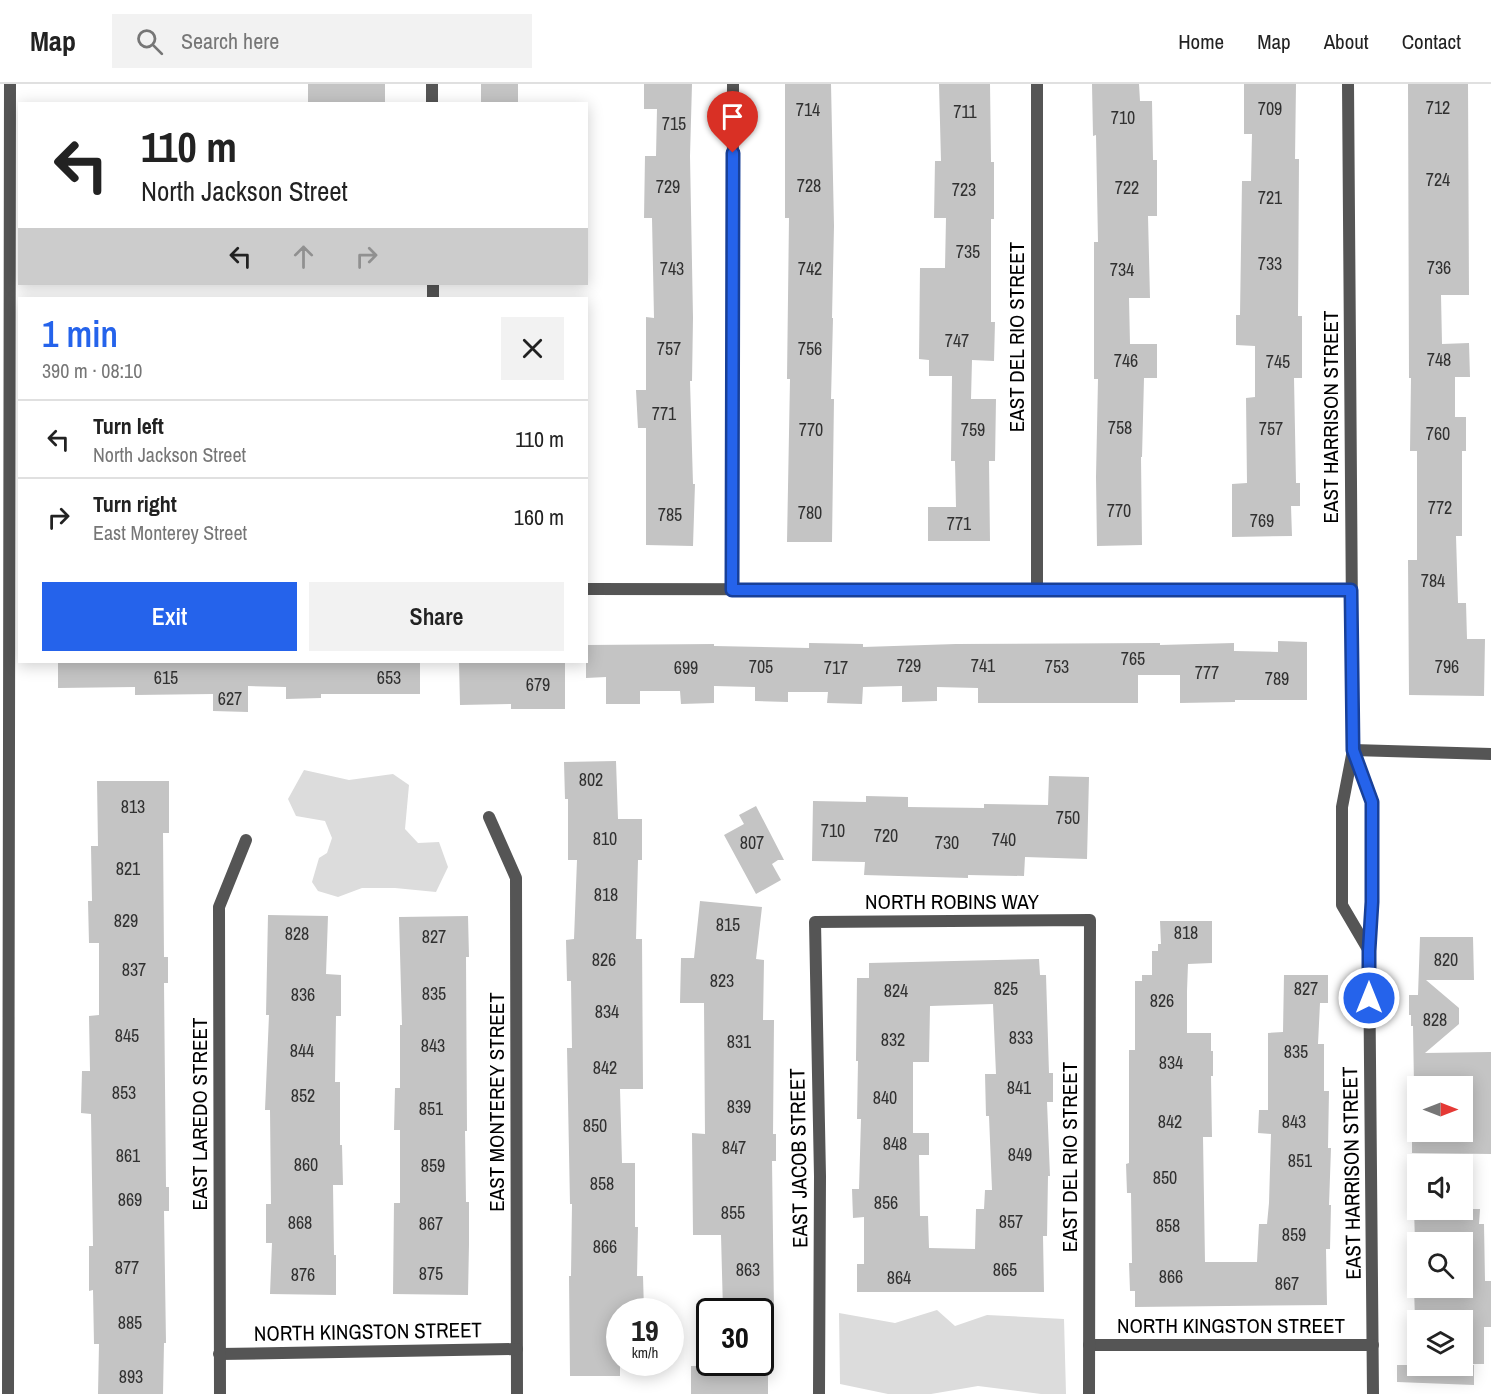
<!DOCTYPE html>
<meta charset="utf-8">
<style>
:root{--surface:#fff;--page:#f2f2f2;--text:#222;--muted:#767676;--line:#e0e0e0;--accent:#2563eb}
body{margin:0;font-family:"Archivo Narrow",sans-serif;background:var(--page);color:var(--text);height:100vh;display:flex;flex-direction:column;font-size:22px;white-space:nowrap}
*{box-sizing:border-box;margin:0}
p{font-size:20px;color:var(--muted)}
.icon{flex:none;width:33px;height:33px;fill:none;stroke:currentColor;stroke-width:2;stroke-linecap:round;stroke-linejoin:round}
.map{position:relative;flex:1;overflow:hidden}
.drawer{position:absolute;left:18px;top:213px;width:570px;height:366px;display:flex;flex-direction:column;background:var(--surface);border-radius:0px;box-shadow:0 3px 15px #0003}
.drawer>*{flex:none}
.guide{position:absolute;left:18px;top:18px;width:570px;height:183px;border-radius:0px;box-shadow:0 3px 15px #0003;background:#fff;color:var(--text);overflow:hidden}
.needle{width:39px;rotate:90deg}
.buttons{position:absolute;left:1407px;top:992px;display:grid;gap:12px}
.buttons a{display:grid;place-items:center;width:66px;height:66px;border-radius:0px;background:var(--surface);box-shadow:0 3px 15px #0003;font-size:30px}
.speed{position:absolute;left:606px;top:1214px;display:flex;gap:12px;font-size:30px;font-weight:700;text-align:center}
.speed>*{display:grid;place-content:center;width:78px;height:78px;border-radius:50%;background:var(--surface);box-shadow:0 3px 15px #0003;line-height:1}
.speed small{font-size:15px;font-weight:400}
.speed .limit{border:3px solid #111;border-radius:9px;background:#fff;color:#111}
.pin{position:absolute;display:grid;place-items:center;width:51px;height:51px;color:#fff;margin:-62px -26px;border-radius:50% 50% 50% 0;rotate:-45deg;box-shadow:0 0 6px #0007}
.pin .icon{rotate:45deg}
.me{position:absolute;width:66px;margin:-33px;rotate:0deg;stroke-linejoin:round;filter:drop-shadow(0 0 4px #0008)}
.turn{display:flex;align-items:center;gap:21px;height:126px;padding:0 24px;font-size:27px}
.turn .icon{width:78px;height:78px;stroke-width:2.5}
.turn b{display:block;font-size:42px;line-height:51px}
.lanes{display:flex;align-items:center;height:57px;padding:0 24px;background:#0003;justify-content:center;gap:30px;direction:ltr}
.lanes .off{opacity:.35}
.round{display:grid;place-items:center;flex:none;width:63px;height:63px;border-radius:0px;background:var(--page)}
.overview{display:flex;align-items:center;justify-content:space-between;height:102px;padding:0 24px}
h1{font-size:36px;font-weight:600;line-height:45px;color:var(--accent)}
.primary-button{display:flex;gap:12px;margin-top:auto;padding:12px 24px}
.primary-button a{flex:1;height:69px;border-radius:0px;background:var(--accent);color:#fff;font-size:24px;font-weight:600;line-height:69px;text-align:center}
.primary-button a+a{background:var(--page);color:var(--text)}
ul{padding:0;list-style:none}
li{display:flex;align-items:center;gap:18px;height:78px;padding:0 24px;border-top:2px solid var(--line)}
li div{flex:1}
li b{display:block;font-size:22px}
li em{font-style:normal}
header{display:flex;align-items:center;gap:36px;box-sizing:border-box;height:84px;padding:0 30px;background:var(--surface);border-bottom:2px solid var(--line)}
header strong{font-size:28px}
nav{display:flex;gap:33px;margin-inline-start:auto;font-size:21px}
.search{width:420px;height:54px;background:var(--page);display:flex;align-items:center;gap:15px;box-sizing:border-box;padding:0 21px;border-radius:0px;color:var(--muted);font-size:22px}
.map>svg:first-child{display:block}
.green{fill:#dcdcdc}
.building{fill:#c4c4c4;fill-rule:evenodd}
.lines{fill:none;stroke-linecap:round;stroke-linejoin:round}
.minor{stroke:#555;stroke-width:12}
.tertiary{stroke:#555;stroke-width:12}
.route-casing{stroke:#184099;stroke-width:15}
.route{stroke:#2563eb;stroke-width:10}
.labels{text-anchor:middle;stroke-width:5;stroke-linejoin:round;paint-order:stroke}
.number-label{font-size:18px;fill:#313131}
.street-label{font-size:21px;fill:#000;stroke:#fff}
</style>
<header>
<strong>Map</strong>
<div class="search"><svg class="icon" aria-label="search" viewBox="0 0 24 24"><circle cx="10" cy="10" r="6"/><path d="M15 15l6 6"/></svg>Search here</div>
<nav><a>Home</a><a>Map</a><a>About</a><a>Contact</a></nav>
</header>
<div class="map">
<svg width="1491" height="1310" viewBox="0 0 1491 1310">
<rect width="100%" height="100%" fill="#fff"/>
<g class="green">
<polygon points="304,686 349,696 393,690 409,701 405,745 418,759 439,758 448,783 436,808 395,804 362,804 338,813 318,807 312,798 319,774 327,769 332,754 325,737 296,732 288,715"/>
<polygon points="937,1226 955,1242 987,1231 1064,1235 1066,1310 1041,1310 978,1302 931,1310 888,1310 840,1300 839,1229 895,1239"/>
</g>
<g class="building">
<rect x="308" y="0" width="77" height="20"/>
<rect x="481" y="0" width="37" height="20"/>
<polygon points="644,0 692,0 690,72 693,234 692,297 690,297 693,400 695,400 693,462 646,461 646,344 638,344 636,306 646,306 646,233 654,234 652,134 644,134 645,72 656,72 657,25 644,25"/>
<polygon points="785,0 831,0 834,142 832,234 833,234 831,315 834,315 832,458 787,458 790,295 787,295 789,134 785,134"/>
<polygon points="939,0 990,0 991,78 994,78 994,135 991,135 991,238 995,238 994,277 972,276 971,315 996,315 995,377 989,377 990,457 928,457 928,423 956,423 955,377 951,377 952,292 929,292 929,276 919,275 920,184 945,184 946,134 934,134 935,77 941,77"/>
<polygon points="1092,0 1139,0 1140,17 1152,17 1153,76 1157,76 1157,132 1148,132 1150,214 1129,214 1130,260 1157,260 1157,294 1144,294 1142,373 1141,373 1142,461 1097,462 1096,393 1098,295 1094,295 1094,158 1098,158 1096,51 1093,52"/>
<polygon points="1244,0 1296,0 1295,75 1299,75 1298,232 1302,232 1302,294 1294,294 1296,399 1300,399 1300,422 1291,422 1292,452 1232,453 1232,400 1247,399 1246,314 1255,313 1255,262 1236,261 1236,231 1240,231 1242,97 1251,97 1252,50 1244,50"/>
<polygon points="1408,0 1468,0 1469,211 1441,211 1442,260 1469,259 1470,293 1455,293 1455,333 1466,333 1466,367 1462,367 1462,452 1456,452 1458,519 1466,519 1467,555 1485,555 1484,612 1409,611 1408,476 1417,476 1417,367 1410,367 1411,294 1409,294"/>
<polygon points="1278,557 1307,558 1307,616 1235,616 1235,618 1180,619 1180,591 1138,591 1138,619 978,619 978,604 937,603 937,617 902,618 902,602 863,603 862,620 827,619 828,608 788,608 788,618 755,617 755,603 714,602 714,619 681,620 680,607 640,607 640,620 606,620 606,593 586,594 586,561 714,560 714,562 809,564 809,559 863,560 863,563 956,560 1160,559 1160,561 1234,559 1234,567 1278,568"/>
<polygon points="58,578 420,578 420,610 321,610 321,614 286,615 286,603 248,602 248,628 213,627 213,610 135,611 135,603 58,604"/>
<polygon points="459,578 565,578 565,625 511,625 511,620 460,621"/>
<polygon points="616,677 618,735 642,735 642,776 638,776 636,855 642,855 643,1005 620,1005 622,1079 635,1079 635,1143 638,1143 637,1192 643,1192 644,1227 620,1227 620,1292 570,1292 569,1192 571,1192 572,1120 570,1120 567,964 572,964 571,897 567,897 566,856 574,855 577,776 568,776 568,715 565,715 564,678"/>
<polygon points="1049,692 1089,693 1087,775 1025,773 1024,792 968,791 968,794 864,791 865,778 812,777 813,717 866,718 866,712 908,713 908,723 984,724 984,720 1048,721"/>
<polygon points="97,697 169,697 169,749 163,749 164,873 168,873 168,899 164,899 166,1103 169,1103 169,1127 164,1127 166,1259 164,1259 163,1310 98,1310 99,1260 94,1260 93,1206 89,1207 89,1162 93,1162 91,1030 81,1029 82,987 90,987 89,932 99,931 99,859 89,859 88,817 92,817 91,762 98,762"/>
<polygon points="756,722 784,776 778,776 772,780 781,796 756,810 724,751 744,740 739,731"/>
<polygon points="700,817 762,823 756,875 764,876 763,936 774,936 773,1050 776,1050 776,1077 772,1077 774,1227 723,1227 721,1151 693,1151 692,1049 705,1050 704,919 680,919 681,874 694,874"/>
<polygon points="268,831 328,832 326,890 341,891 341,932 336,932 335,998 340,998 340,1061 342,1061 343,1101 333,1101 334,1171 336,1171 336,1211 270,1210 272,1159 266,1159 266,1120 271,1120 270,1026 265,1026 269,931 266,931"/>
<polygon points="468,832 469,873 466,873 467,1047 465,1047 466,1118 469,1118 469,1160 468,1211 393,1210 394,1119 400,1119 400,1046 394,1046 395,1004 400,1004 400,941 402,941 399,833"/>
<polygon points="1160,837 1212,837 1212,879 1188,880 1187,907 1187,949 1211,949 1211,967 1213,967 1213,992 1211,992 1212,1053 1203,1053 1205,1178 1257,1178 1259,1140 1267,1140 1269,1119 1271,1050 1258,1049 1259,1026 1268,1026 1268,949 1283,948 1284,891 1328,891 1328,919 1320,919 1318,960 1324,960 1324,1007 1329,1007 1328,1064 1331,1064 1329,1121 1331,1121 1330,1165 1326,1165 1327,1221 1135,1223 1135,1207 1130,1207 1129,1179 1132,1179 1131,1109 1127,1109 1126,1080 1129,1079 1129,966 1135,966 1135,897 1142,897 1142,891 1152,891 1152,867 1158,867 1158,860 1161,860"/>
<polygon points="1420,853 1473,853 1474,896 1426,896 1459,924 1459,940 1425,969 1491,968 1491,1070 1412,1069 1412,1047 1462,1047 1462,1002 1414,1002 1413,942 1411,942 1411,931 1409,931 1409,911 1418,911"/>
<path d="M1039,875L1040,891H1046L1049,989H1053V1018H1047L1050,1092H1048L1047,1152H1043L1044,1208H857V1180H864V1133L853,1134L852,1105H859L861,1035H857L858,977H856L857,894H869V879ZM993,920L996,990H985L986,1032H989L992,1106H985L984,1125H976L975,1165L929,1164L928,1132H920L919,1071H929V1049H913V978H929L930,922Z"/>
<polygon points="1414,1125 1480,1125 1479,1140 1484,1140 1485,1197 1491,1197 1491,1243 1484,1243 1484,1280 1462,1280 1462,1236 1415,1236 1414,1203 1462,1203 1462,1158 1415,1158"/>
<polygon points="768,1281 768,1310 691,1310 691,1282"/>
<polygon points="1397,1281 1474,1281 1474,1301 1397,1298"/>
</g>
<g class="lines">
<g class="minor">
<polyline points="432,0 432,20"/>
<polyline points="1037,0 1037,506"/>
<polyline points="1348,0 1353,666 1342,723 1342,821 1369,867"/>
<polyline points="433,200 433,214"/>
<polyline points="586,505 1351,506"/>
<polyline points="732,506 733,0"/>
<polyline points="1353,666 1491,670"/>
<polyline points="1354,667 1372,718 1372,818 1369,867 1373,1310"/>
<polyline points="489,733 516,794 517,1310"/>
<polyline points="1089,1261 1373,1261"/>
<polyline points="219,1270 517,1265"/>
<polyline points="220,1310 219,823 246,756"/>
<polyline points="819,1310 820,1092 815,838 1090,836 1089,1310"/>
</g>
<polyline class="tertiary" points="8,1310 10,0"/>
</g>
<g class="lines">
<defs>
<polyline id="route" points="733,69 732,506 1351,506 1353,666 1372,718 1372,818 1369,867 1369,914"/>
</defs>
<use href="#route" class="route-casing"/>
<use href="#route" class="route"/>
</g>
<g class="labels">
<g class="number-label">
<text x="1438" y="30">712</text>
<text x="1270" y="31">709</text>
<text x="808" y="32">714</text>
<text x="965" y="34">711</text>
<text x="1123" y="40">710</text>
<text x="674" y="46">715</text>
<text x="1438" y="102">724</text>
<text x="809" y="108">728</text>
<text x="668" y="109">729</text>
<text x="1127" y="110">722</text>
<text x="964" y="112">723</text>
<text x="1270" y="120">721</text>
<text x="968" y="174">735</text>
<text x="1270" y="186">733</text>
<text x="1439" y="190">736</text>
<text x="672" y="191">743</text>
<text x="810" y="191">742</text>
<text x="1122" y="192">734</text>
<text x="957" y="263">747</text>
<text x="669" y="271">757</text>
<text x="810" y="271">756</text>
<text x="1439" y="282">748</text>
<text x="1126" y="283">746</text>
<text x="1278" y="284">745</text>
<text x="664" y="336">771</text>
<text x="1120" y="350">758</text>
<text x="1271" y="351">757</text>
<text x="811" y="352">770</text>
<text x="973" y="352">759</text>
<text x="1438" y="356">760</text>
<text x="1440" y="430">772</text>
<text x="1119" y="433">770</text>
<text x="810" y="435">780</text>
<text x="670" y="437">785</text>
<text x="1262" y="443">769</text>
<text x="959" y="446">771</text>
<text x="1433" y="503">784</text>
<text x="1133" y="581">765</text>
<text x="909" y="588">729</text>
<text x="983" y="588">741</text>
<text x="761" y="589">705</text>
<text x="1057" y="589">753</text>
<text x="1447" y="589">796</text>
<text x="686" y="590">699</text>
<text x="836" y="590">717</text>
<text x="1207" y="595">777</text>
<text x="166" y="600">615</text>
<text x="389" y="600">653</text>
<text x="1277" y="601">789</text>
<text x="538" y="607">679</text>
<text x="230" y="621">627</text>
<text x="591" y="702">802</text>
<text x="133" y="729">813</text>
<text x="1068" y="740">750</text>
<text x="833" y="753">710</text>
<text x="886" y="758">720</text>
<text x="605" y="761">810</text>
<text x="1004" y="762">740</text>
<text x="752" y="765">807</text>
<text x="947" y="765">730</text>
<text x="128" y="791">821</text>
<text x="606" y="817">818</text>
<text x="126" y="843">829</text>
<text x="728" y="847">815</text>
<text x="1186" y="855">818</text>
<text x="297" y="856">828</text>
<text x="434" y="859">827</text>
<text x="604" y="882">826</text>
<text x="1446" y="882">820</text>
<text x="134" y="892">837</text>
<text x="722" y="903">823</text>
<text x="1006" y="911">825</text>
<text x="1306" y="911">827</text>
<text x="896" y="913">824</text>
<text x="434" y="916">835</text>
<text x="303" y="917">836</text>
<text x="1162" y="923">826</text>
<text x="607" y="934">834</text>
<text x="1435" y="942">828</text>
<text x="127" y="958">845</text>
<text x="1021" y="960">833</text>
<text x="893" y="962">832</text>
<text x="739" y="964">831</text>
<text x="433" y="968">843</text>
<text x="302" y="973">844</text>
<text x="1296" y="974">835</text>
<text x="1171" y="985">834</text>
<text x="605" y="990">842</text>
<text x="1019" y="1010">841</text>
<text x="124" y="1015">853</text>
<text x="303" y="1018">852</text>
<text x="885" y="1020">840</text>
<text x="739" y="1029">839</text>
<text x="431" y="1031">851</text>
<text x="1170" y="1044">842</text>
<text x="1294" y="1044">843</text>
<text x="595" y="1048">850</text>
<text x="895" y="1066">848</text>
<text x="734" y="1070">847</text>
<text x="1020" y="1077">849</text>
<text x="128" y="1078">861</text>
<text x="1300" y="1083">851</text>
<text x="306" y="1087">860</text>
<text x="433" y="1088">859</text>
<text x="1165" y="1100">850</text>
<text x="602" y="1106">858</text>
<text x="130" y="1122">869</text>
<text x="886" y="1125">856</text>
<text x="733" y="1135">855</text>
<text x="1011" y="1144">857</text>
<text x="300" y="1145">868</text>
<text x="431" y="1146">867</text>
<text x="1168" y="1148">858</text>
<text x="1294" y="1157">859</text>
<text x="605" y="1169">866</text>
<text x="127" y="1190">877</text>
<text x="748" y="1192">863</text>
<text x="1005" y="1192">865</text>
<text x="431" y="1196">875</text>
<text x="303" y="1197">876</text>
<text x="1171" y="1199">866</text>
<text x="899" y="1200">864</text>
<text x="1287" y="1206">867</text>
<text x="130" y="1245">885</text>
<text x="131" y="1299">893</text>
</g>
<g class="street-label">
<text transform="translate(1017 253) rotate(-90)" y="7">EAST DEL RIO STREET</text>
<text transform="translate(1331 333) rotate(-90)" y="7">EAST HARRISON STREET</text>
<text x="952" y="825">NORTH ROBINS WAY</text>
<text transform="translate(497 1018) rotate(-90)" y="7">EAST MONTEREY STREET</text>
<text transform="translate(200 1030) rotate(-90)" y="7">EAST LAREDO STREET</text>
<text transform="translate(1070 1073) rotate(-90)" y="7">EAST DEL RIO STREET</text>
<text transform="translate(799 1074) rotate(-91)" y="7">EAST JACOB STREET</text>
<text transform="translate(1352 1089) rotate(-91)" y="7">EAST HARRISON STREET</text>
<text x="1231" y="1249">NORTH KINGSTON STREET</text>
<text transform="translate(368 1248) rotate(-1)" y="7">NORTH KINGSTON STREET</text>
</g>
</g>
</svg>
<div class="buttons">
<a><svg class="needle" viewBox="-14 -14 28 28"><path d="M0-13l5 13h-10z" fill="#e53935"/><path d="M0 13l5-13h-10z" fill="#767676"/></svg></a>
<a><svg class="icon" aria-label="sound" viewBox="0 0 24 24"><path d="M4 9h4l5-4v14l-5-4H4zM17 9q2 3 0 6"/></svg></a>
<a><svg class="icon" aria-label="search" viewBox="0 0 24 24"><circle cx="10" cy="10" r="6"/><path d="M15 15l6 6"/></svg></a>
<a><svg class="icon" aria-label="layers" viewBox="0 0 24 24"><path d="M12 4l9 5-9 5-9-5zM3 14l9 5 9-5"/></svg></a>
</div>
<div class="speed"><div>19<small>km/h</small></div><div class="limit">30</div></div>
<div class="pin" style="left:733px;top:69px;background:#d93025"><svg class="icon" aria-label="arrive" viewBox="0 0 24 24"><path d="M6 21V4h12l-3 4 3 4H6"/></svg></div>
<svg class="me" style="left:1369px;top:914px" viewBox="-20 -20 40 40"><circle r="17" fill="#2563eb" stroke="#fff" stroke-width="3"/><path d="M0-11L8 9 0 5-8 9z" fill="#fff"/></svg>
<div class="guide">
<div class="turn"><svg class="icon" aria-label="left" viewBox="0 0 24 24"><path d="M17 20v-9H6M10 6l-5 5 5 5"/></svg><div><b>110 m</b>North Jackson Street</div></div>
<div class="lanes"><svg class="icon" aria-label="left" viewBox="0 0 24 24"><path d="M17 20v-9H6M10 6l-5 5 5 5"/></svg><svg class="icon off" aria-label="ahead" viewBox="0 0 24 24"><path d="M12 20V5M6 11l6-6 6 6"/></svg><svg class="icon off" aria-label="right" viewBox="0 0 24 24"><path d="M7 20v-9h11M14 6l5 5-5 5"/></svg></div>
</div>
<section class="drawer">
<div class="overview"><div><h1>1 min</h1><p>390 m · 08:10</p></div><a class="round"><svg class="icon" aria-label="close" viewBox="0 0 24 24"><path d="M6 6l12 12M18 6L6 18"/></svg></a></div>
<ul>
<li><svg class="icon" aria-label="left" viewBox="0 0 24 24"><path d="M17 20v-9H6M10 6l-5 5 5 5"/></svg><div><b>Turn left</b><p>North Jackson Street</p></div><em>110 m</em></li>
<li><svg class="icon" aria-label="right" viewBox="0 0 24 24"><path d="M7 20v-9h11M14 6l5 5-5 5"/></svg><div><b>Turn right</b><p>East Monterey Street</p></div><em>160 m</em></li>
</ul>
<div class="primary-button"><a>Exit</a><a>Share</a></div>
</section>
</div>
